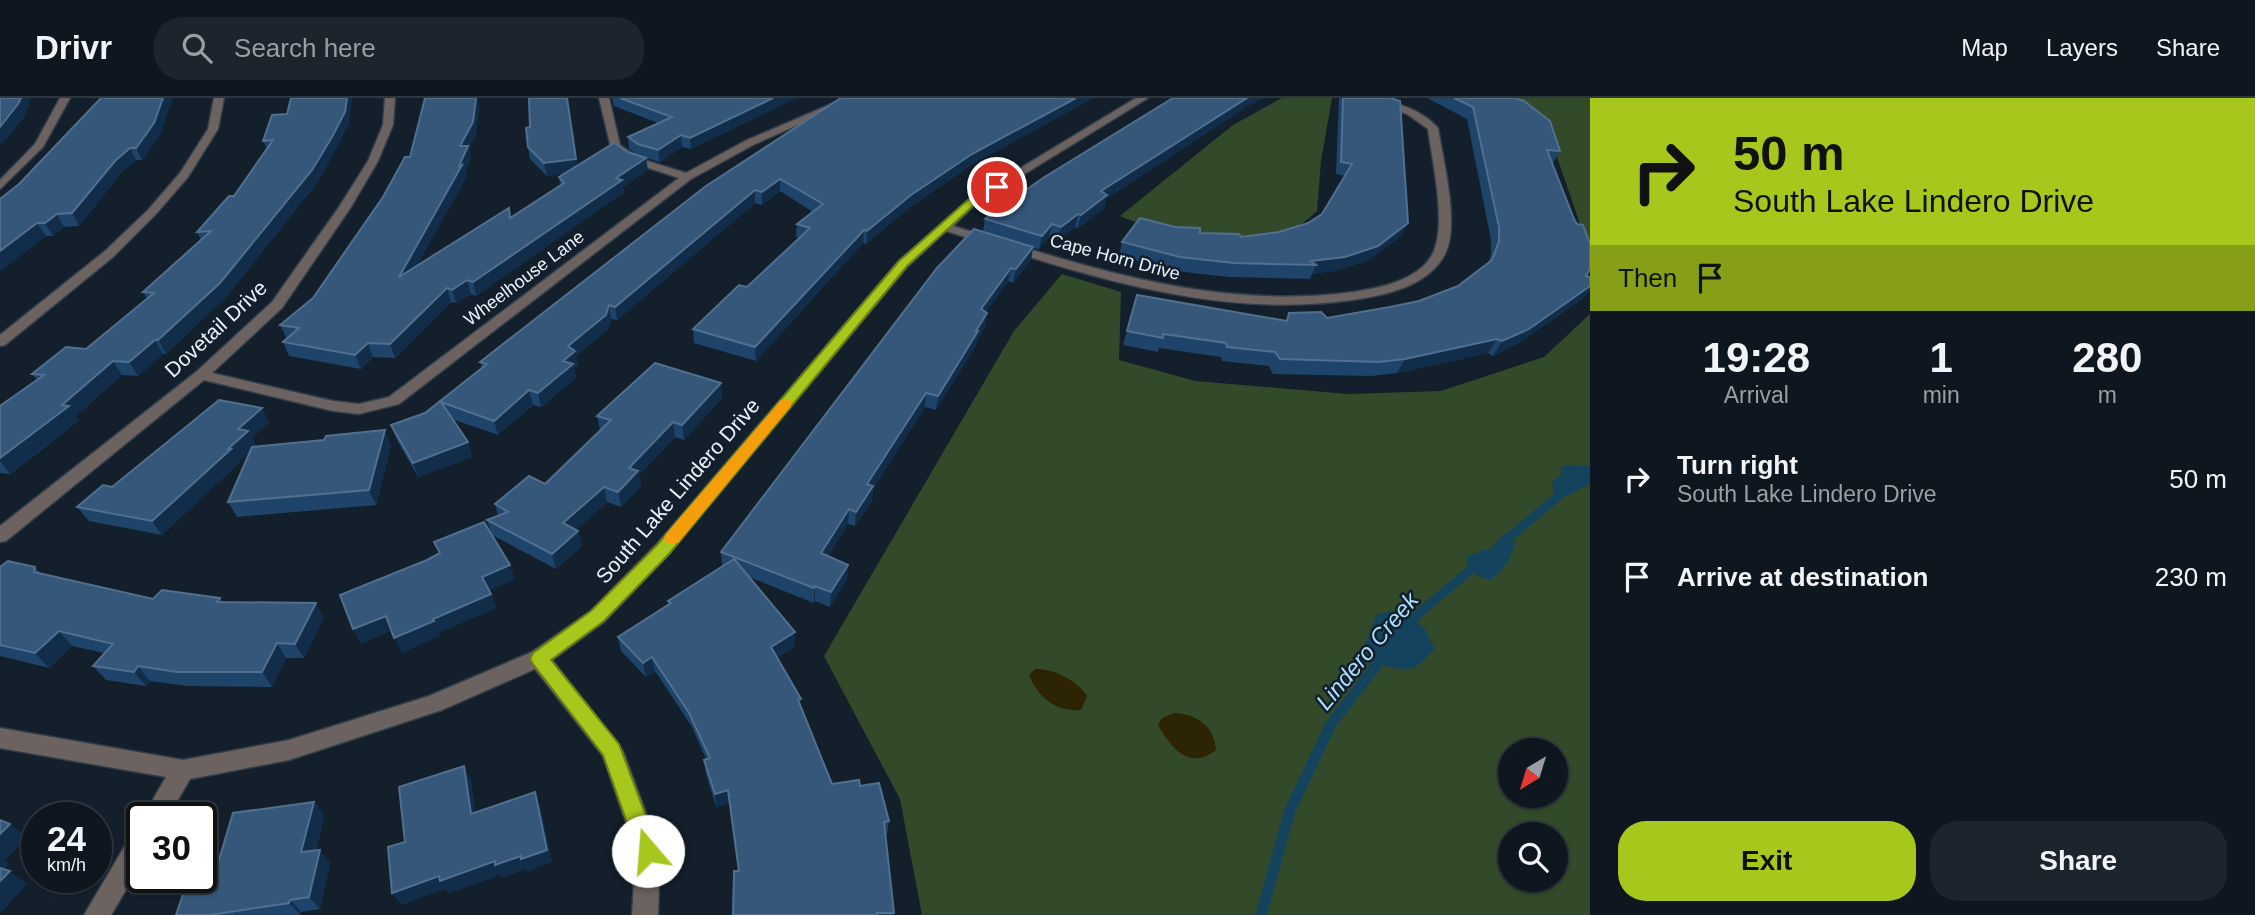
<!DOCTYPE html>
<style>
:root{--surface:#0e1720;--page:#1c242d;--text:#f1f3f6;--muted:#9b9fa5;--line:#2e363e;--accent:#a8c71d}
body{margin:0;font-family:Helvetica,sans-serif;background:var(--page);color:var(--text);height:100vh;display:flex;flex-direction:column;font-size:26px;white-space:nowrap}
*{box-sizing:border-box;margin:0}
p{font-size:23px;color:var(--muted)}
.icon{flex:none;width:38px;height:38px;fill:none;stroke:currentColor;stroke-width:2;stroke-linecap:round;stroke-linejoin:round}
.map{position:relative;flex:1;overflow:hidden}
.sheet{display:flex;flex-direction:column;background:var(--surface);width:665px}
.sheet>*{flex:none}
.banner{background:#a8c71d;color:#111;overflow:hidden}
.needle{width:46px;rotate:218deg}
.tools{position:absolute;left:1498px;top:640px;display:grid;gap:14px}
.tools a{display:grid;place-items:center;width:70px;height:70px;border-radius:50%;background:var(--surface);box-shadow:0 2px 5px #0004,0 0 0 2px var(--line);font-size:35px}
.speed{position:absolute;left:21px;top:704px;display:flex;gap:14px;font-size:35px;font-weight:700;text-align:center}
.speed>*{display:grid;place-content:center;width:91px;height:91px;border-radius:50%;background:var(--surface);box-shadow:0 2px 5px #0004,0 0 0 2px var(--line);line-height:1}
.speed small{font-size:18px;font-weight:400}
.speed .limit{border:4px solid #111;border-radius:10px;background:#fff;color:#111}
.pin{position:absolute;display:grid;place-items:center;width:60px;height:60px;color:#fff;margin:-30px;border:4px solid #fff;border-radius:50%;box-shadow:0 2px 7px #0007}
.me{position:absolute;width:77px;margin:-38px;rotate:342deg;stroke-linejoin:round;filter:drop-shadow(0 0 5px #0008)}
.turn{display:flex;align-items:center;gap:24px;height:147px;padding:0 28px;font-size:32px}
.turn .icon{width:91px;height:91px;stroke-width:2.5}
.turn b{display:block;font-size:49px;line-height:60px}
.then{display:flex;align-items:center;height:66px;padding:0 28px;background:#0003;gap:14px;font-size:26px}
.eta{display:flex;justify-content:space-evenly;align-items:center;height:119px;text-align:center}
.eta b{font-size:42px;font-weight:600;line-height:49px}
.cta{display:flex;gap:14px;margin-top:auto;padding:14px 28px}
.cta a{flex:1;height:80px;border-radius:28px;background:var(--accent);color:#111;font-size:28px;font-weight:600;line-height:80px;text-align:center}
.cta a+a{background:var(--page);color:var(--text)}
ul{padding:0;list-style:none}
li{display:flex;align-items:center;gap:21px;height:98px;padding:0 28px}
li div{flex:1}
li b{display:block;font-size:26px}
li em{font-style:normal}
header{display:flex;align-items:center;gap:42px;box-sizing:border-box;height:98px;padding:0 35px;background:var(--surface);border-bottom:2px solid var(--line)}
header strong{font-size:33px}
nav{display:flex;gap:38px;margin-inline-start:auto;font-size:24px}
.search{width:490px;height:63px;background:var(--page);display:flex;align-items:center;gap:18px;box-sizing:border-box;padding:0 24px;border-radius:28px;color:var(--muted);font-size:26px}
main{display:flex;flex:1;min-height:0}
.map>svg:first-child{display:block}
.green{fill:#324a2a;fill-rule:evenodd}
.sand{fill:#2d2403}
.water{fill:#14445d}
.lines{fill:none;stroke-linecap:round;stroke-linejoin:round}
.stream-far1{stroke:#14445d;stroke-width:9}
.stream{stroke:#14445d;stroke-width:11}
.minor-casing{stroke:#313d48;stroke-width:3}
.tertiary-casing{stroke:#313d48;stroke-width:3}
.minor{fill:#6c6260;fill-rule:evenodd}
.tertiary{fill:#6c6260;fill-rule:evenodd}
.wall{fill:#1e446a}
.shaded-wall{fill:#112d4a}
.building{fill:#34577a;stroke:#516f8e;stroke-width:2}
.route{fill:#a8c71d;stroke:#6d8113;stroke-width:2}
.slow{fill:#f59e0b}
.labels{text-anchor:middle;stroke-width:5;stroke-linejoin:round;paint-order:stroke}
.far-street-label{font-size:18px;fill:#eaf2fb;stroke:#131f2b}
.street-label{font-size:21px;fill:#eaf2fb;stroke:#131f2b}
.water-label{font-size:23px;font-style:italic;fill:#addffe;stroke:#131f2b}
</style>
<header>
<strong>Drivr</strong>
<div class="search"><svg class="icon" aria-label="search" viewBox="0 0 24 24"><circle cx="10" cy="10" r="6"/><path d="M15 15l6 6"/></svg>Search here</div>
<nav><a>Map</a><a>Layers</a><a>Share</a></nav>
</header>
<main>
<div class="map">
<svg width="1590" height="817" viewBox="0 0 1590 817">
<rect width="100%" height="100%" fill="#131f2b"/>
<g class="green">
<path d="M1282,0H1332L1321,63L1317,113C1301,128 1282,140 1260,142C1249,143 1237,140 1227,139C1192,135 1153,133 1120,118L1233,27Z"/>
<polygon points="1489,0 1590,0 1590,155 1546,27"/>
<path d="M1062,176L1121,194L1119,262L1195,283L1348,296L1441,293L1544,259L1590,216V817H922L900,701L824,558L1014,233ZM1510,653H1556V698H1510ZM1510,737H1556V782H1510Z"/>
</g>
<g class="sand">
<path d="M1035,571C1053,570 1078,583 1087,598L1081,612C1055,614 1038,599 1029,577Z"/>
<path d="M1174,615C1197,616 1214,628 1216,652C1189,673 1171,650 1158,627L1162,620Z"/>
</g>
<g class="water">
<polygon points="1571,367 1590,368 1590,386 1567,398 1554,396 1552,383 1562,376 1560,369"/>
<path d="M1504,436L1515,445C1512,459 1503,476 1489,482L1478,478L1467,469V458L1491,450Z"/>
<path d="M1394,513L1424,529L1435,551L1415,570C1392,573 1376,568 1364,548L1377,516Z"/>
</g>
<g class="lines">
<g class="stream-far1">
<polyline points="1501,446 1568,390"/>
<polyline points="1407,529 1419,515 1480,464"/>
</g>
<polyline class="stream" points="1261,817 1290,712 1331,626 1385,556"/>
<defs>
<g id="minor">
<polygon points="60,0 70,0 43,49 0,91 0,82 35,46"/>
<polygon points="385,0 395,0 393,27 378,63 351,109 282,210 212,275 333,303 359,306 389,299 679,80 630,64 611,50 599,0 609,0 620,47 638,60 686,75 745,43 845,0 858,0 753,47 691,81 399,306 359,316 333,313 204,282 6,443 0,444 0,428 196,274 272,204 339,109 368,63 383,27"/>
<path d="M1136,0H1148L976,106L953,128C1086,168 1212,213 1353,194C1379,190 1417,183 1432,157C1448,128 1432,63 1428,31L1407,16L1358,0C1385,0 1420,9 1438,30C1443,62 1460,127 1445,156C1428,189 1385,197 1353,202C1210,222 1081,175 946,133L907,169L669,456L605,523L552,562L623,653L660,753L658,817H632L636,753L603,658L535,571L442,612L289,662L190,681L168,719H143L166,679L0,650V630L183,662L289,642L429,598L532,554L591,513L657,446L899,163L968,102Z"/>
<polygon points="142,731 142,765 111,817 84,817 133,734"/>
</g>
<polygon id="tertiary" points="214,0 224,0 218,31 188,79 156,116 113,159 5,247 0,248 0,237 105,153 148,112 180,75 208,31"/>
</defs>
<use href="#minor" class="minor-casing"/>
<use href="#tertiary" class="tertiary-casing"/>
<use href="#minor" class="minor"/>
<use href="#tertiary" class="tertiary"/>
</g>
<g class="wall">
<polygon points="567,0 577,68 648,72 623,89 624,94 476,198 471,196 456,205 451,204 395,260 373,259 361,271 289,258 283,244 287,241 280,227 313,200 410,59 479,9 476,36 469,50 471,60 465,75 466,80 417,167 511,120 560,87 559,79 565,75 547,78 530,61 528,49 530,29"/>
<polygon points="612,0 796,0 691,51 682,49 660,64 639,58 629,51 628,39 658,25 614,8"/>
<polygon points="841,0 970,68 910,109 866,146 863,145 756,263 694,245 693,231 747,189 799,140 796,139 797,126 813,114 780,93 762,107 755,105 617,222 611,221 608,231 576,258 578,267 574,270 576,280 541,309 533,307 498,337 452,321 468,344 472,359 418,379 397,342 391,327 425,315 482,270 480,264"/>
<polygon points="1339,0 1395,0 1408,125 1401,138 1371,161 1339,172 1312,176 1310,181 1229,179 1176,173 1119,158 1122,144 1200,135 1241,139 1279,134 1308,125 1322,116 1345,78 1336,76"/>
<polygon points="1427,0 1514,0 1560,53 1553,65 1552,65 1586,178 1586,198 1519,245 1493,258 1488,255 1397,275 1371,278 1273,276 1269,268 1222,263 1221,259 1159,250 1158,254 1123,247 1137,197 1286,223 1289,215 1327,220 1419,203 1458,188 1488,165 1491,156 1491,142 1467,21"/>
<polygon points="1245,10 1106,101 1104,110 1078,130 1075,129 1059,142 1049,139 1039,151 1033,150 1031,162 1013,185 1008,183 986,214 985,229 977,242 976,247 936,312 925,309 873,391 872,403 855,428 848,426 828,458 848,467 847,481 830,509 815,503 814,505 749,479 795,548 777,560 801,608 832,686 860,688 889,723 887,737 885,737 894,815 893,817 733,817 738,773 729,705 716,709 706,676 704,662 706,661 692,629 655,573 646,579 621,553 618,539 668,507 668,503 722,468 721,454 983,133 985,121"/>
<polygon points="287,16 349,25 336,51 317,85 226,199 166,256 163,256 138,278 122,277 76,318 79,322 39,354 10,376 0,375 0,308 37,282 32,276 86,251 147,201 143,194 201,142 197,134 234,98 267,51 263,43"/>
<polygon points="160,37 142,62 136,62 121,75 79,128 64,129 53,138 46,138 0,101"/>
<polygon points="721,285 722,300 684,342 675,339 639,377 641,388 621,409 607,404 576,432 578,433 582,448 556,471 492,437 487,422 498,418 495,406 545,386 601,332 600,332 597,318"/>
<polygon points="269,324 252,340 256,347 254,349 391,347 376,407 237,419 228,404 251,352 238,364 239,365 162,437 89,423 77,409 112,389"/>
<polygon points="0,469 35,469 40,475 153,501 220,500 223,504 324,519 304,560 286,560 272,589 188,588 150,583 146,588 106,582 93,568 104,555 72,548 49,570 0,558"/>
<polygon points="314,704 324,717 316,752 330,765 320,811 301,814 301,817 176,817 216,772"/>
</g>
<g class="shaded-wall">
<polygon points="21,0 31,0 25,18 8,40 0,46 0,29"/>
<polygon points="163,0 173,0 160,37 142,62 136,50"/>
<polygon points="347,0 352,0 349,25 336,51 317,85 226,199 166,256 158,242"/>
<polygon points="476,0 478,0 479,9 476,36 469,50 471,60 465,75 466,80 403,192 399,179 459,68 460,48"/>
<polygon points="567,0 578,74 547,78 544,65"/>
<polygon points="773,0 796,0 691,51 690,40"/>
<polygon points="1076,0 1094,0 970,68 910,109 866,146 867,133 911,97 972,56"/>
<polygon points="1247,0 1264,0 1245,10 1106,101 1104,110 1078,130 1081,117 1101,93"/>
<polygon points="681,37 682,49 660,64 658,52"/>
<polygon points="130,50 136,62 121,75 79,128 72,115 115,63"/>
<polygon points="646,60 648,72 623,89 624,94 476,198 473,184"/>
<polygon points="780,81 780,93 762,107 762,94"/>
<polygon points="755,92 755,105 617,222 615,209"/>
<polygon points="57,116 64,129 53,138 45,125"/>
<polygon points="1078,116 1075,129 1059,142 1061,129"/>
<polygon points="37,125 46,138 0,174 0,153"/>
<polygon points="1408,125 1401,138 1371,161 1339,172 1312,176 1316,167 1311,163"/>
<polygon points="1052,126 1049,139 1039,151 1042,138"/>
<polygon points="864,132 863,145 756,263 755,249"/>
<polygon points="1033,149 1031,162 1013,185 1016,171"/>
<polygon points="1011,170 1008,183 979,224 981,211"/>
<polygon points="467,182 471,196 456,205 452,192"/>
<polygon points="1590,188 1590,192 1586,198 1519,245 1493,258 1502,243"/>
<polygon points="447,190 451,204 395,260 390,246"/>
<polygon points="609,207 611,221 608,231 576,258 578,267 574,270 576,280 541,309 538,295 563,263 568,248"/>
<polygon points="987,215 985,229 977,242 976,247 936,312 938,298"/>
<polygon points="1497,241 1488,255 1397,275 1405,261"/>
<polygon points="155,242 163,256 138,278 129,264"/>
<polygon points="368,245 373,259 361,271 355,257"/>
<polygon points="113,263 122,277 76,318 79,322 10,376 0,363 0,360"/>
<polygon points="721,285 722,300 684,342 682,327"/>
<polygon points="529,292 533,307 498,337 494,323"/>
<polygon points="926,295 925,309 873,391 872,403 855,428 856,414 867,386"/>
<polygon points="262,310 269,324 252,340 256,347 238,364 239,365 162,437 152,423 228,351 238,331"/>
<polygon points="673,324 675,339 639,377 641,388 621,409 618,394 629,370"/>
<polygon points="385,332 391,347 376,407 369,392"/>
<polygon points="468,344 472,359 418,379 413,365"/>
<polygon points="604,389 607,404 567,440 563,425"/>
<polygon points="849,411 848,426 821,469 821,455"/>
<polygon points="578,433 582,448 556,471 552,456"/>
<polygon points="510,467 515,482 487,493 482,479"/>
<polygon points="848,467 847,481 830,509 831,494"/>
<polygon points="815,488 815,503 814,505 814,490"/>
<polygon points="491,496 497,510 439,535 440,538 402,555 394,540 433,521"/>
<polygon points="316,505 324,519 304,560 295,546"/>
<polygon points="386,518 393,532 361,546 353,531"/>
<polygon points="59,533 72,548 49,570 35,555"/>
<polygon points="795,534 795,548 771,564 771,549"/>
<polygon points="277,545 286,560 272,589 262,574"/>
<polygon points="652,559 655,573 646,579 643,565"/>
<polygon points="138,568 150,583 146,588 134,574"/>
<polygon points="464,668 471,681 478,729 471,716"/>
<polygon points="728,692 729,705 716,709 715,696"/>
<polygon points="535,694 540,707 552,764 527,774 526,771 502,780 500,777 448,796 445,791 401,807 392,795"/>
<polygon points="314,704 324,717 312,767 301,754"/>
<polygon points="10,726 27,739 5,763 9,766 0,775 0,736"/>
<polygon points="320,752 330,765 320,811 309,799"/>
<polygon points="10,773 27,786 0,816 0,783"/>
<polygon points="290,802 301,814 301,817 289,805"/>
</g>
<g class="building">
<polygon points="0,0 21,0 18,6 0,29"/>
<polygon points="101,0 163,0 154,25 136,50 130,50 115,63 72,115 57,116 45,125 37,125 0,153 0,101 19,86"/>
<polygon points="291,0 347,0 345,14 332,39 312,72 220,185 158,242 155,242 129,264 113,263 62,307 69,308 0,360 0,308 44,277 32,276 66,249 86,251 154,195 143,194 211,133 197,134 229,98 234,98 273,42 263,43 272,17 287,16"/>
<polygon points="425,0 476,0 473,24 460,48 468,48 459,68 462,67 399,179 509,110 510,120 564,85 559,79 614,45 628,54 646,60 616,80 622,82 473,184 467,182 452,192 447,190 390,246 368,245 355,257 283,244 299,230 280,227 313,200 383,99 405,59 410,59"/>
<polygon points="529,0 567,0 576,61 544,65 528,49 526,30 530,29"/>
<polygon points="620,0 773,0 690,40 681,37 658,52 638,46 628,39 672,19"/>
<polygon points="841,0 1076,0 972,56 911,97 867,133 864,132 755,249 693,231 739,187 747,189 810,130 797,126 823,106 780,81 762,94 755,92 615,209 609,207 606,217 568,248 575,253 563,263 573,266 538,295 529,292 494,323 441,304 468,344 413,365 391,327 425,315 487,266 480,264 706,88"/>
<polygon points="1173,0 1247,0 1101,93 1107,97 1081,117 1078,116 1061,129 1052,126 1042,138 985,121 1043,80"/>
<polygon points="1343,0 1390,0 1400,3 1408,125 1378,148 1345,159 1311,163 1316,167 1234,165 1180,159 1122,144 1140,120 1175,129 1200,130 1200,135 1239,136 1241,139 1279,134 1308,125 1322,116 1352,66 1341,64"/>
<polygon points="1454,0 1514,0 1524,3 1550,23 1560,53 1547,52 1574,121 1577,126 1583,127 1590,146 1590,171 1586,178 1590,179 1590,188 1529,231 1502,243 1497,241 1405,261 1379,264 1280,261 1275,254 1227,249 1226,245 1163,236 1163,240 1127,233 1137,197 1287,223 1289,215 1321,214 1327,220 1390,209 1419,203 1458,188 1492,162 1499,143 1499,129 1473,9"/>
<polygon points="974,131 1033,149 1016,171 1011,170 981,211 987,215 976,233 978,233 938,298 926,295 867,386 873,388 856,414 849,411 821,455 848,467 831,494 815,488 814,490 721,454 937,170"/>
<polygon points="655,265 721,285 682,327 673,324 629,370 638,373 618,394 604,389 563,425 578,433 552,456 487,422 508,414 495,406 529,378 545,386 611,322 597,318"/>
<polygon points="219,302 262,310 238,331 248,333 228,351 231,351 152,423 77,409 103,387 112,389"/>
<polygon points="385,332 369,392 228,404 252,349 324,342 326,338"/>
<polygon points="484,424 510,467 482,479 491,496 433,521 434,523 394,540 386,518 353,531 340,497 427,462 440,455 434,444"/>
<polygon points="734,461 795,534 771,549 801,601 798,602 832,686 859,682 860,688 879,685 889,723 884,724 894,815 877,815 877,817 733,817 734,773 739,773 728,692 715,696 704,662 710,660 689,615 652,559 643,565 618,539 671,505 668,503"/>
<polygon points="8,463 35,469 34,474 153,501 162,492 220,500 217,504 316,505 295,546 277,545 262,574 177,574 138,568 134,574 93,568 113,546 59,533 35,555 0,547 0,469"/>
<polygon points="464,668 471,716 535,694 547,752 521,761 521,758 495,767 495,763 440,783 439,778 392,795 388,749 405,744 399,689"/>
<polygon points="314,704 301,754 320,752 309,799 290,802 289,805 210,817 176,817 189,779 201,779 201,774 216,772 233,715"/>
<polygon points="0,722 10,726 0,736"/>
<polygon points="0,770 10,773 0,783"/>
</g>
<polygon class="route" points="997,86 1002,89 1000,91 975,106 907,168 669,456 604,523 551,562 619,646 659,753 656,761 648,764 640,761 603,657 533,566 530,561 533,555 591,513 657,447 899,163 968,102"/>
<polygon class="slow" points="786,301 791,302 791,308 678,445 666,445 664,440 666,436 781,302"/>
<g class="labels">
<g class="far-street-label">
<text transform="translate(1115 159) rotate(15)" y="6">Cape Horn Drive</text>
<text transform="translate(524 180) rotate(-37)" y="6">Wheelhouse Lane</text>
</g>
<g class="street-label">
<text transform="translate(216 231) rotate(-43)" y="7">Dovetail Drive</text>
<text transform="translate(678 393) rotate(-49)" y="7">South Lake Lindero Drive</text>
</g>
<g class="water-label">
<text transform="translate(1367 553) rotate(-50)" y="8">Lindero Creek</text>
</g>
</g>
</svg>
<div class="tools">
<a><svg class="needle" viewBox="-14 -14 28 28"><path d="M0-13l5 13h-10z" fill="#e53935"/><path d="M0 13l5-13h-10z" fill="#9b9fa5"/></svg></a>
<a><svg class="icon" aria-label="search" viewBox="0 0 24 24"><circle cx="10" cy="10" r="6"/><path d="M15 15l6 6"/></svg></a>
</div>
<div class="speed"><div>24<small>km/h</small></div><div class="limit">30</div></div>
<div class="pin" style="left:997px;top:89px;background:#d93025"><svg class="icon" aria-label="arrive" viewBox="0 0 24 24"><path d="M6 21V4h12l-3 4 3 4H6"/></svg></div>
<svg class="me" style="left:648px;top:753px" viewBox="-20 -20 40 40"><circle r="19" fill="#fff"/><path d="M0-13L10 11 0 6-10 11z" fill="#a8c71d"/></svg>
</div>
<section class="sheet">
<div class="banner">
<div class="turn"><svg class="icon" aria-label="right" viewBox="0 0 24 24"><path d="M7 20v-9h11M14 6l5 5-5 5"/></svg><div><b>50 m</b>South Lake Lindero Drive</div></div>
<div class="then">Then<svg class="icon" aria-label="arrive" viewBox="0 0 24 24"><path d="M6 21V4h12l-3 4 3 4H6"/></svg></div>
</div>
<div class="eta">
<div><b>19:28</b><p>Arrival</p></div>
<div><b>1</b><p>min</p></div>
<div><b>280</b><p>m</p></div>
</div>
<ul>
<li><svg class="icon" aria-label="right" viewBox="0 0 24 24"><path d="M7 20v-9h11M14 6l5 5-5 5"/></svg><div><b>Turn right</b><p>South Lake Lindero Drive</p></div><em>50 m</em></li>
<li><svg class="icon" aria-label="arrive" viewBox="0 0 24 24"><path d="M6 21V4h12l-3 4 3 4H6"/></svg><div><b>Arrive at destination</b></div><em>230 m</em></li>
</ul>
<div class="cta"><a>Exit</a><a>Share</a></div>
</section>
</main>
